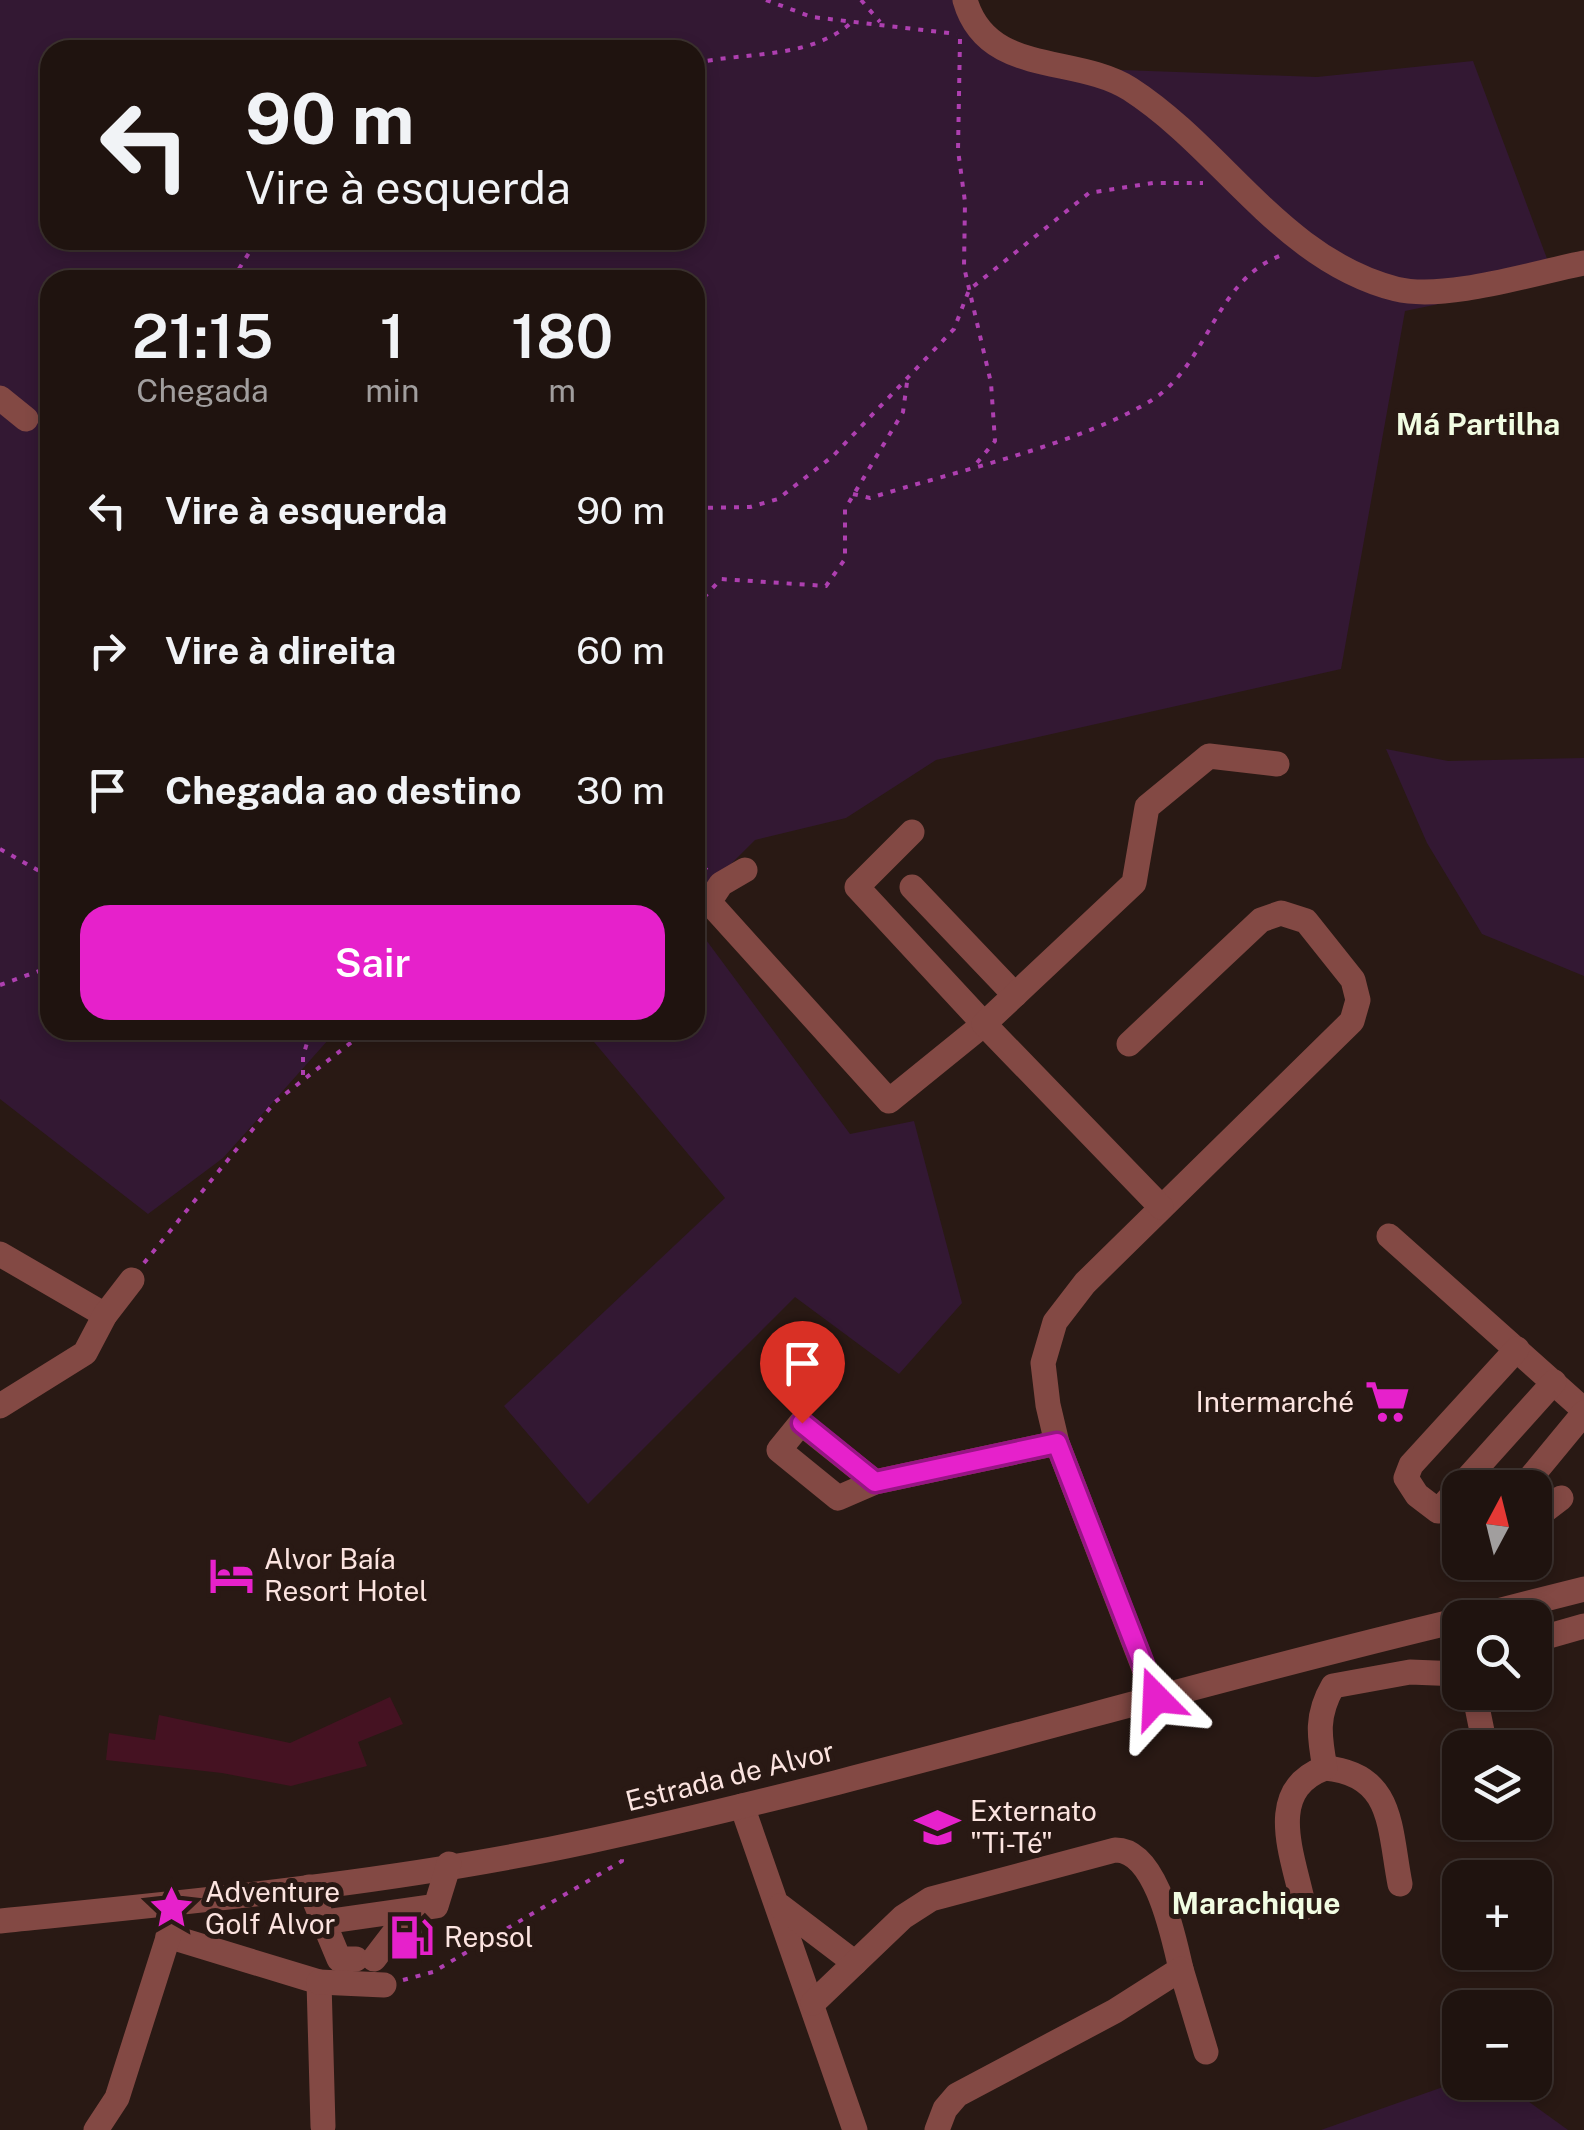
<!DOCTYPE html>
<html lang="pt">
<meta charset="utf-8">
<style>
:root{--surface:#1f130f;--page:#2c201d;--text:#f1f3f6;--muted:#a19e9e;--line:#3c322f;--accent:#e621cb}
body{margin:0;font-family:"Public Sans",sans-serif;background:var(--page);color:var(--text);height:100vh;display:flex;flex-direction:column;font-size:38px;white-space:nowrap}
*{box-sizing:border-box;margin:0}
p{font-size:32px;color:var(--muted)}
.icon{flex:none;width:55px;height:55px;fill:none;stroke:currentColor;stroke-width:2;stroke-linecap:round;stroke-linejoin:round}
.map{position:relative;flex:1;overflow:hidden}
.sheet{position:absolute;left:40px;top:270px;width:665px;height:770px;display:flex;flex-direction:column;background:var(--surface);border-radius:30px;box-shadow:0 5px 15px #0003,0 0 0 2px var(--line)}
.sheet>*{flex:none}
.guide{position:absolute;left:40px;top:40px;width:665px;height:210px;border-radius:30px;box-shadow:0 5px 15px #0003,0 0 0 2px var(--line);background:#1f130f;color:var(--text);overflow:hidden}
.needle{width:65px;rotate:7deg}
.buttons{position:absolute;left:1442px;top:1470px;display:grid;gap:20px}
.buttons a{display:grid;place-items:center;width:110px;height:110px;border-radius:20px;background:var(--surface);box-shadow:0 5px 15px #0003,0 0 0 2px var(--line);font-size:50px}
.pin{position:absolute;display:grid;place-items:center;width:85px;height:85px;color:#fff;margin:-102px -42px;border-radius:50% 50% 50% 0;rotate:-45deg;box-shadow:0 0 10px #0007}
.pin .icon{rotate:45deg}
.me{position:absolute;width:110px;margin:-55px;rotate:339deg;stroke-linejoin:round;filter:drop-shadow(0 0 8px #0008)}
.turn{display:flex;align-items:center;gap:35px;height:210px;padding:0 40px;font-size:45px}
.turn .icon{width:130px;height:130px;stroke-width:2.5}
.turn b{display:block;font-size:70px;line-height:85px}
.eta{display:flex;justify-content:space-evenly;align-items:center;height:170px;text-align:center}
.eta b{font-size:60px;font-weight:600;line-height:70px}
.primary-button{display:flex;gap:20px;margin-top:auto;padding:20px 40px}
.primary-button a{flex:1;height:115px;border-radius:30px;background:var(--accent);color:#fff;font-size:40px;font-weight:600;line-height:115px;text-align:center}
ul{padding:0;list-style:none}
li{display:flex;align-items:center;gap:30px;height:140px;padding:0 40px}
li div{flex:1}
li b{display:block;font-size:38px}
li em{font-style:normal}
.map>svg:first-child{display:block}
.green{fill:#331833;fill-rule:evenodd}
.water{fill:#451222}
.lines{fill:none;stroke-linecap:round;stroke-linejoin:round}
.minor-tunnel{stroke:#493733;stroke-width:25;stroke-dasharray:25 12;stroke-linecap:butt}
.path{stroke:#ae3fb0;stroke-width:4;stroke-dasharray:5 8;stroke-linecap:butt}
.minor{stroke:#834944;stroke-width:25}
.route-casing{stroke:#961584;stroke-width:25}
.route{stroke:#e621cb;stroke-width:18}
.labels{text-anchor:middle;stroke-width:10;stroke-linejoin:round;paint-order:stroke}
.poi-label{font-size:28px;fill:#fce4e0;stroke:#291914;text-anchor:start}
.street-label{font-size:28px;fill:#fce4e0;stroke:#291914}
.neighbourhood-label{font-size:30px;font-weight:bold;fill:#f1fce2;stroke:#291914}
</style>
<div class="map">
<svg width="1584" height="2130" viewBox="0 0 1584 2130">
<rect width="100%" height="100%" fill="#291914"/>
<g class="green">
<path d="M0,0H974L983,22L1009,43L1095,69L1317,77L1473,61L1555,280L1405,311L1341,669L936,760L846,818L755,840L695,900V280H50V1030H337L223,1158L148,1214L0,1099ZM50,50H695V240H50Z"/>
<polygon points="1386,749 1448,761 1584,758 1584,976 1482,934 1427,843"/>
<polygon points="695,925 850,1134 914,1121 962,1303 899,1374 795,1297 588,1504 504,1406 725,1198 584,1030 695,1030"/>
<polygon points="1460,2081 1503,2083 1568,2130 1321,2130"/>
</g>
<polygon class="water" points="390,1697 403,1724 358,1742 367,1766 291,1786 222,1773 106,1760 109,1733 155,1740 159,1715 290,1743"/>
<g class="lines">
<polyline class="minor-tunnel" points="397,1929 420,1924"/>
<g class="path">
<polyline points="766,0 812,17 957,34"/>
<polyline points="861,0 880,22"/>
<polyline points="960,39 958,150 965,202 964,267 991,383 995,441 976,464"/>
<path d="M695,63C747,52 809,59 851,23"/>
<polyline points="232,280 257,240"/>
<path d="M853,494L870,498C952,472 1081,444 1152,400C1209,364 1214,280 1282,255"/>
<polyline points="695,508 750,507 778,499 833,456 954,329 969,290 1089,193 1153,183 1203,183"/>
<polyline points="695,607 721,579 826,586 845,559 845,509 903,412 908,375"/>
<polyline points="0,849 50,877"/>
<polyline points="695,861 707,870"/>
<polyline points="0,985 50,967"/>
<polyline points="303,1075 303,1056 311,1030"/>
<polyline points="144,1263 275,1102 367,1030"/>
<polyline points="403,1980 433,1972 622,1861 622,1856"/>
</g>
<g class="minor">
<path d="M965,0C987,77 1075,54 1130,89C1223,149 1282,260 1396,289C1446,301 1533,273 1584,263"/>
<polyline points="0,398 26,419"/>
<polyline points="745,870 721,884 709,902 889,1101 984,1024 857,887 912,832"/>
<polyline points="912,887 1015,995"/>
<polyline points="1129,1044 1261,920 1281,913 1306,921 1353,980 1358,1000 1352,1021 1085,1283 1055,1322 1043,1363 1048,1405 1057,1443 1155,1697"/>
<polyline points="1161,1207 984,1024 1134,883 1147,807 1209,756 1277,764"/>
<polyline points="1389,1236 1584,1410"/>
<polyline points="0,1254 105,1315"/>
<polyline points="1517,1349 1411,1465 1406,1478 1417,1495 1438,1511 1554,1382"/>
<polyline points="0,1406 85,1353 105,1315 132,1280"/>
<polyline points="875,1482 838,1498 779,1450 801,1423 875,1482 1057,1443"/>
<polyline points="1522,1488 1584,1413"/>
<polyline points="1535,1518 1561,1498"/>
<polyline points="1470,1618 1584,1589"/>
<polyline points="1535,1640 1584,1626"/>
<polyline points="1474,1692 1484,1741"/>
<path d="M1325,1768C1394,1774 1389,1828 1400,1884"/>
<polyline points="742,1806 855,2130"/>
<polyline points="309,1887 339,1959 356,1959"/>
<polyline points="780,1906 855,1963"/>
<path d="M1304,1908C1294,1857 1263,1791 1325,1768C1319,1736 1316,1715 1333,1686L1410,1672L1460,1674"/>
<path d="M0,1921C197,1901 396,1883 590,1841C883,1778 1169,1689 1460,1620"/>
<polyline points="324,1922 436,1906 449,1864"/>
<polyline points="168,1936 319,1982 323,2126"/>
<polyline points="374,1959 397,1929"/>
<polyline points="319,1982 384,1985"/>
<path d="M813,2003L903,1917L931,1899L1115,1850C1156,1849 1173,1935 1181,1969"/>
<polyline points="96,2130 117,2098 173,1922"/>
<polyline points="937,2130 945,2109 957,2095 1115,2011 1181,1969 1206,2052"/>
</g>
</g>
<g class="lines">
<defs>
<polyline id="route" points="802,1423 875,1482 1057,1443 1156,1698"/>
</defs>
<use href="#route" class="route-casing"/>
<use href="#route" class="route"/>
</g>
<defs>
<symbol id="supermarket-bare" viewBox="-9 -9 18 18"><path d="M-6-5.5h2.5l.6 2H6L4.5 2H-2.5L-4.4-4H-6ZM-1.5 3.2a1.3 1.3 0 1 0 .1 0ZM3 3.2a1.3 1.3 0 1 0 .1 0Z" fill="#e621cb" stroke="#291914" stroke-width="2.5" paint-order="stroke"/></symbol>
<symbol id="hotel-bare" viewBox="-9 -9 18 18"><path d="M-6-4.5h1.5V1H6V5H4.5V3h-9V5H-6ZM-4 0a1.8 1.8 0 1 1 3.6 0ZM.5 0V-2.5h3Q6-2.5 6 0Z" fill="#e621cb" stroke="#291914" stroke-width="2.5" paint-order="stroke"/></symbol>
<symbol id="school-bare" viewBox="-9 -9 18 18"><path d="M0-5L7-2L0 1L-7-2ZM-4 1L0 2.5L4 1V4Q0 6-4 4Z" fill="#e621cb" stroke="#291914" stroke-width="2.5" paint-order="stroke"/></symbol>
<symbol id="sight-bare" viewBox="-9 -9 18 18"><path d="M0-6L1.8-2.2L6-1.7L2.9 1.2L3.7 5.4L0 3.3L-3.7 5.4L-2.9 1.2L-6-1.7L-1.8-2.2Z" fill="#e621cb" stroke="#291914" stroke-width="2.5" paint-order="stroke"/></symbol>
<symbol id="fuel-bare" viewBox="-9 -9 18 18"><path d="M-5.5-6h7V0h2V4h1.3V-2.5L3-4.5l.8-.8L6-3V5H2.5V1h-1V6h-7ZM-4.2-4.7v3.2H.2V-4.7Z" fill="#e621cb" stroke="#291914" stroke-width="2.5" paint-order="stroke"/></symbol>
</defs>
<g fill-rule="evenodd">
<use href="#supermarket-bare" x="1356" y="1370" width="63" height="63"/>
<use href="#hotel-bare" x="200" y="1544" width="63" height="63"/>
<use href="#school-bare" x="906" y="1796" width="63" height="63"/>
<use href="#sight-bare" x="140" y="1876" width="63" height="63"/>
<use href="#fuel-bare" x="380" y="1906" width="63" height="63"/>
</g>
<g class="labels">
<g class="poi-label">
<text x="1354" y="1412" text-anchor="end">Intermarché</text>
<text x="264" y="1569">Alvor Baía<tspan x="264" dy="32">Resort Hotel</tspan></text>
<text x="970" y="1821">Externato<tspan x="970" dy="32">"Ti-Té"</tspan></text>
<text x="205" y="1902">Adventure<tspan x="205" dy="32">Golf Alvor</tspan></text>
<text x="444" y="1947">Repsol</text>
</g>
<g class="street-label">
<text transform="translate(730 1776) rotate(-14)" y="10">Estrada de Alvor</text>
</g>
<g class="neighbourhood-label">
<text x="1478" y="435">Má Partilha</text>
<text x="1256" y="1914">Marachique</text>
</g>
</g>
</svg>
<div class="buttons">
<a><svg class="needle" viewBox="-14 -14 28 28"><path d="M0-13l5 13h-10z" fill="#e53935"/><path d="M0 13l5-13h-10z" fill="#a19e9e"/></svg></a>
<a><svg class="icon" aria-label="search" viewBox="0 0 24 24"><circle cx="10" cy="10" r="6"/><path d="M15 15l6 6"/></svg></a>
<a><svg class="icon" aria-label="layers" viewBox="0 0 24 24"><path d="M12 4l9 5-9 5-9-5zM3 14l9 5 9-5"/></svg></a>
<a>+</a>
<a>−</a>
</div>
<div class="pin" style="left:802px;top:1423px;background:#d93025"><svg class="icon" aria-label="arrive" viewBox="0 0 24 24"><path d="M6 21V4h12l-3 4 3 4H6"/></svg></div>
<svg class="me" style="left:1156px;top:1698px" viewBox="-20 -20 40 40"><path d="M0-17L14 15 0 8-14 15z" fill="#e621cb" stroke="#fff" stroke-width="4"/></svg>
<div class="guide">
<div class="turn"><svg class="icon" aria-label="left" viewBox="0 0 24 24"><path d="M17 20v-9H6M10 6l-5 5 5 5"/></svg><div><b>90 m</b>Vire à esquerda</div></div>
</div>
<section class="sheet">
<div class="eta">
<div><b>21:15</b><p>Chegada</p></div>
<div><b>1</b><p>min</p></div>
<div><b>180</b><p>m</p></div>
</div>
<ul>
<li><svg class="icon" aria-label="left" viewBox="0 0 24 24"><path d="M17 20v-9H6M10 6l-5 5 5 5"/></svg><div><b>Vire à esquerda</b></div><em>90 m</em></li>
<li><svg class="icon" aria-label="right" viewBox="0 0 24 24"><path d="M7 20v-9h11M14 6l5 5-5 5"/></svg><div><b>Vire à direita</b></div><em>60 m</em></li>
<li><svg class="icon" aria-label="arrive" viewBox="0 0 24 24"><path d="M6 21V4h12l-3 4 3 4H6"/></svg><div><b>Chegada ao destino</b></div><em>30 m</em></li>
</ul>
<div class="primary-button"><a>Sair</a></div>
</section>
</div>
